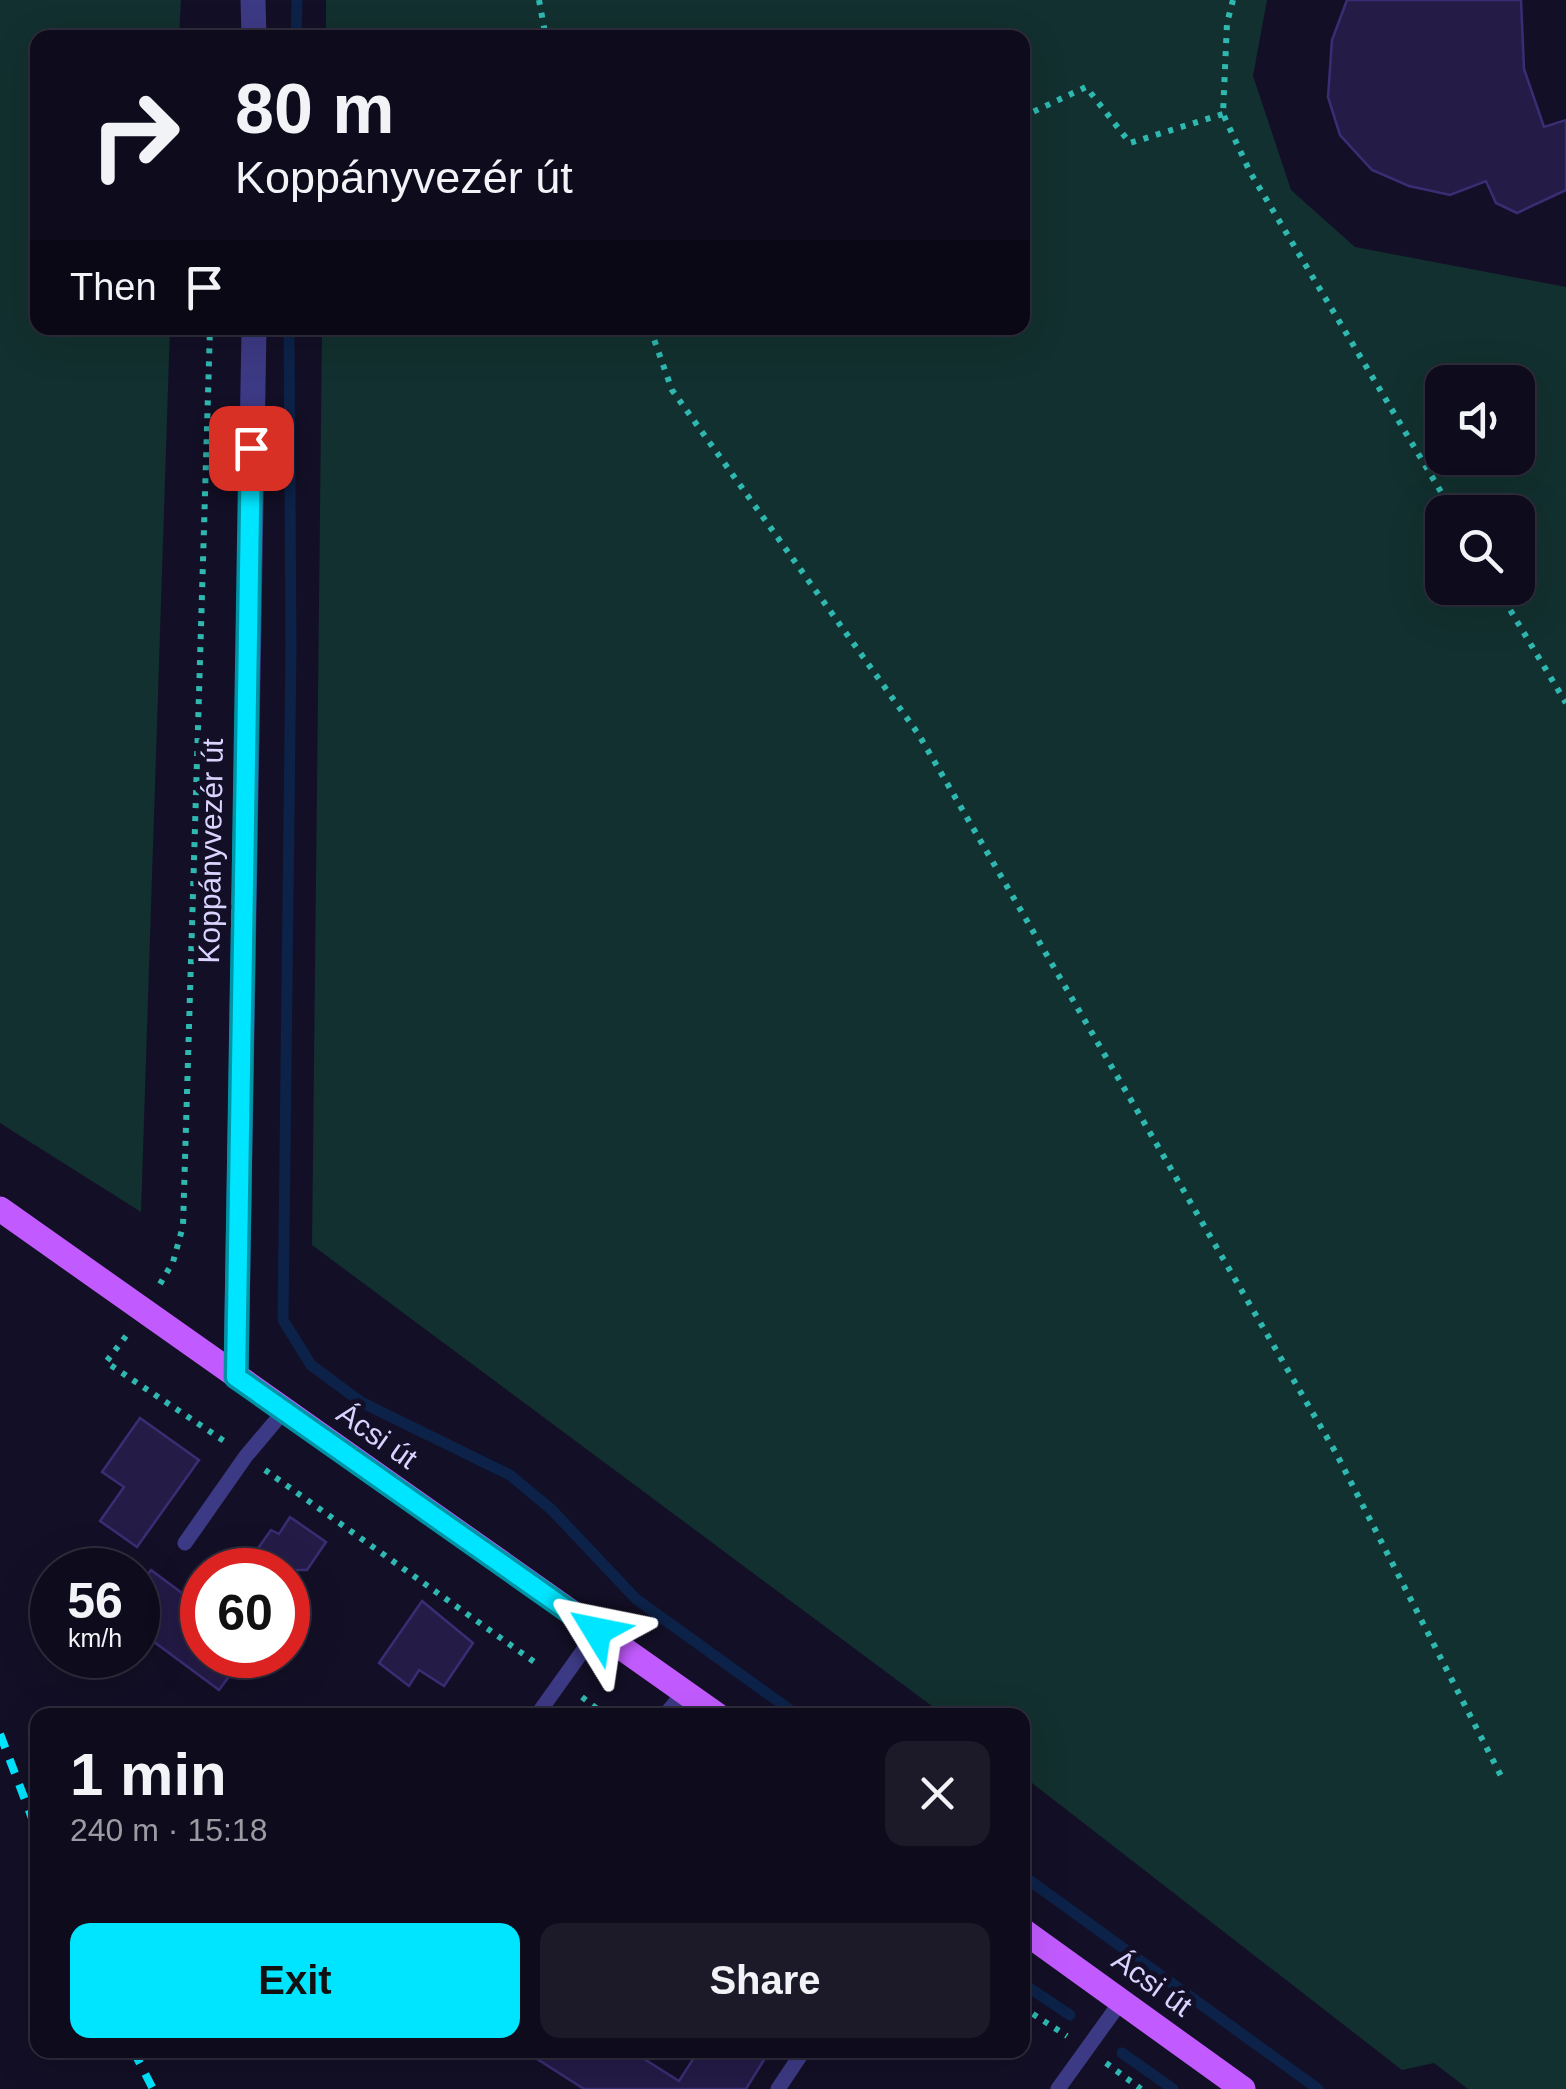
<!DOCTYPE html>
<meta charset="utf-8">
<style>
:root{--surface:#0e0b1c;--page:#1c1929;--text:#f1f3f6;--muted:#9b9ba3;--line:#2e2b3b;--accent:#00e5ff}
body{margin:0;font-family:Helvetica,sans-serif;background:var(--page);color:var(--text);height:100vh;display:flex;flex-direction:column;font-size:38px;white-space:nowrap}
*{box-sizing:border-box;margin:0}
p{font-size:32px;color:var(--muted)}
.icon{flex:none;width:55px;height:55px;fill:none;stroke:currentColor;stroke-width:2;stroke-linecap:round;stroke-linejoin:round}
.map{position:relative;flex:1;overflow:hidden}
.drawer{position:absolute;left:30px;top:1708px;width:1000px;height:350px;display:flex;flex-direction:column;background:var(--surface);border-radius:20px;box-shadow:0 10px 40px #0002,0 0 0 2px var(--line)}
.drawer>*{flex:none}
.banner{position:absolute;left:30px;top:30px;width:1000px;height:305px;border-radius:20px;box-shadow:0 10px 40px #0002,0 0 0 2px var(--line);background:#0e0b1c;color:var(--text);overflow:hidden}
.fabs{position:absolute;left:1425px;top:365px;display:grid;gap:20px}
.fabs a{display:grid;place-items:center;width:110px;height:110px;border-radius:20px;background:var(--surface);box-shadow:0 10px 40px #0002,0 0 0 2px var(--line);font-size:50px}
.speed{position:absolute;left:30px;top:1548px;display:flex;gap:20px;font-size:50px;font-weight:700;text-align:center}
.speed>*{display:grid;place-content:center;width:130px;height:130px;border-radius:50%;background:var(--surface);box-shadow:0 10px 40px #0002,0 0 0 2px var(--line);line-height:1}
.speed small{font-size:25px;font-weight:400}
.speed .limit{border:15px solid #d22;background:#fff;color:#111}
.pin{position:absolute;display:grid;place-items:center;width:85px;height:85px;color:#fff;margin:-42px;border-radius:20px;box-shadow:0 5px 15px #0006}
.me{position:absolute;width:110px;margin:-55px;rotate:305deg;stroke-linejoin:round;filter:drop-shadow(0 0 8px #0008)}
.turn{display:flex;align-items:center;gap:35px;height:210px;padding:0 40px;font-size:45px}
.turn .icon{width:130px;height:130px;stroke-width:2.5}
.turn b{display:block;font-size:70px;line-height:85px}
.then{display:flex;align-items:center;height:95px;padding:0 40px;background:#0003;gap:20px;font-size:38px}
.round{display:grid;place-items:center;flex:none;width:105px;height:105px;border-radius:20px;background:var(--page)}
.overview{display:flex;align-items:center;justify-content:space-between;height:170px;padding:0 40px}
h1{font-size:60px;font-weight:600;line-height:75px}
.primary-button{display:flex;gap:20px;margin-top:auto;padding:20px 40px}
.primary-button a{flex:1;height:115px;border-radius:20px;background:var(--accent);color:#111;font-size:40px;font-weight:600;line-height:115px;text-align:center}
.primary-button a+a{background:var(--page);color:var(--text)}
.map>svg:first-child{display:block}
.green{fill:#12302f;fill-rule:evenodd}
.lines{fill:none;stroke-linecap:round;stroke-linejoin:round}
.stream{stroke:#0c2248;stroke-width:11}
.building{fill:#241b47;stroke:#3b2d73;stroke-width:2.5}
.path{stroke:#2fb8b0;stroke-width:6;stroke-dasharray:5 8;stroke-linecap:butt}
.service{stroke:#3d3a85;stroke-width:15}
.tertiary{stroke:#3d3a85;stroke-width:25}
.primary{stroke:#c25bff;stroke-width:25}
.rail{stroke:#00e5ff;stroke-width:8;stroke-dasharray:15 12;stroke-linecap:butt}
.route-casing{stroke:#0095a6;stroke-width:25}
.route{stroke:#00e5ff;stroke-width:18}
.labels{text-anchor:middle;stroke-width:10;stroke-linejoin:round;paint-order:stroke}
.street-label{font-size:30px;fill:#d9d4ff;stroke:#130f26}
</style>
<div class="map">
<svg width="1566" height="2089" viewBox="0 0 1566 2089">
<rect width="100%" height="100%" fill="#130f26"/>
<g class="green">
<polygon points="0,0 181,0 179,37 38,38 38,328 170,328 141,1212 0,1123"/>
<path d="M326,0H1267L1253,76L1291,190L1355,247L1566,287V2089H1468L1434,2063L1402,2070L1023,1776L1022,1715H944L312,1245L322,328H1022V38L326,37ZM1442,382H1518V458H1442ZM1518,512V588H1442V512Z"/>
</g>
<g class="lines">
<g class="stream">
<polyline points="296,38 297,0"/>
<polyline points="289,328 291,647 283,1320 311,1365 361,1402 510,1475 552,1510 636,1599 797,1715"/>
<polyline points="1022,1875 1318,2089"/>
<polyline points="1022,1983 1070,2015"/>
<polyline points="1122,2053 1173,2089"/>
</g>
</g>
<g class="building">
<polygon points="1347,0 1521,0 1524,69 1544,127 1566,120 1566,190 1517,213 1496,203 1486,181 1450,195 1409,186 1372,170 1340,135 1328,97 1332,40"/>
<polygon points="140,1418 199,1460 137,1547 100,1521 124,1487 102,1472"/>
<polygon points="290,1517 326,1542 307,1570 276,1570 254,1554 271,1530 279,1534"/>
<polygon points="151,1570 202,1608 202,1655 245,1655 219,1690 138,1630 138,1589"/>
<polygon points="422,1601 473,1643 444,1686 419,1670 409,1686 379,1663"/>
<polygon points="523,2050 630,2050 679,2081 699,2050 770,2050 746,2089 584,2089"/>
</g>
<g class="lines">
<g class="path">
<polyline points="539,0 546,38"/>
<polyline points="1233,0 1227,23 1223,114 1250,172 1453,512"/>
<polyline points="1022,117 1086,87 1130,143 1223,114"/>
<polyline points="650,328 672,390 919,735 1336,1453 1501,1776"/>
<polyline points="1497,588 1566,703"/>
<polyline points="160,1284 173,1262 183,1226 210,328"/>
<polyline points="126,1336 106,1362 227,1443"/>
<polyline points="265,1470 540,1666"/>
<polyline points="582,1697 605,1715"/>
<polyline points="1022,2007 1067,2036"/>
<polyline points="1106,2063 1141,2089"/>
</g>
<g class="service">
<polyline points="185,1543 246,1456 284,1411"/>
<polyline points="537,1715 597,1631"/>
<polyline points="665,1715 684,1692"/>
<polyline points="656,2051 657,2050"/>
<polyline points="778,2089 804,2050"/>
<polyline points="1058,2089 1122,2000"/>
</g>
<g class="tertiary">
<polyline points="253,0 254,38"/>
<polyline points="236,1377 254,328"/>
</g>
<g class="primary">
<polyline points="0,1209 717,1715"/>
<polyline points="1022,1930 1243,2089"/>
</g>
<g class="rail">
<polyline points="0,1734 38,1834"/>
<polyline points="133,2050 153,2089"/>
</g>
</g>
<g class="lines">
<defs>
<polyline id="route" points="251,448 236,1377 597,1631"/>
</defs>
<use href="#route" class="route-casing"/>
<use href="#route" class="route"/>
</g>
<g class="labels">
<g class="street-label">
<text transform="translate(211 851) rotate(-89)" y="10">Koppányvezér út</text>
<text transform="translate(377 1436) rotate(35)" y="10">Ácsi út</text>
<text transform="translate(1152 1983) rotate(36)" y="10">Ácsi út</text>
</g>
</g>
</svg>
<div class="fabs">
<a><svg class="icon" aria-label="sound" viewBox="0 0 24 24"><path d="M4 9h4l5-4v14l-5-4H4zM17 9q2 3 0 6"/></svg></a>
<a><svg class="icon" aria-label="search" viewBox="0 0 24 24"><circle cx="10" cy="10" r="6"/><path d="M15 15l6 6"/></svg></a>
</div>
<div class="speed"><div>56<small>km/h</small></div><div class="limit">60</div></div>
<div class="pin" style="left:251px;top:448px;background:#d93025"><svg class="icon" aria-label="arrive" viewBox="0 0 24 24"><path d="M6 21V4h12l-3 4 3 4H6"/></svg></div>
<svg class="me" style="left:597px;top:1631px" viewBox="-20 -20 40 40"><path d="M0-17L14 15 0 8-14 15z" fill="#00e5ff" stroke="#fff" stroke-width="4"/></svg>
<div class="banner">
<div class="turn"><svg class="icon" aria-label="right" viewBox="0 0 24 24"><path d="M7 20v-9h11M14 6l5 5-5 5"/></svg><div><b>80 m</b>Koppányvezér út</div></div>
<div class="then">Then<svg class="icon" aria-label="arrive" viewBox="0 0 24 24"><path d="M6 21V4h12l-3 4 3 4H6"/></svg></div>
</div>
<section class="drawer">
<div class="overview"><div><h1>1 min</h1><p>240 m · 15:18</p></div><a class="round"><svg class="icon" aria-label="close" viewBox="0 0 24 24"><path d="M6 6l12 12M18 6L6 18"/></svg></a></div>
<div class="primary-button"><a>Exit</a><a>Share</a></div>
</section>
</div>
